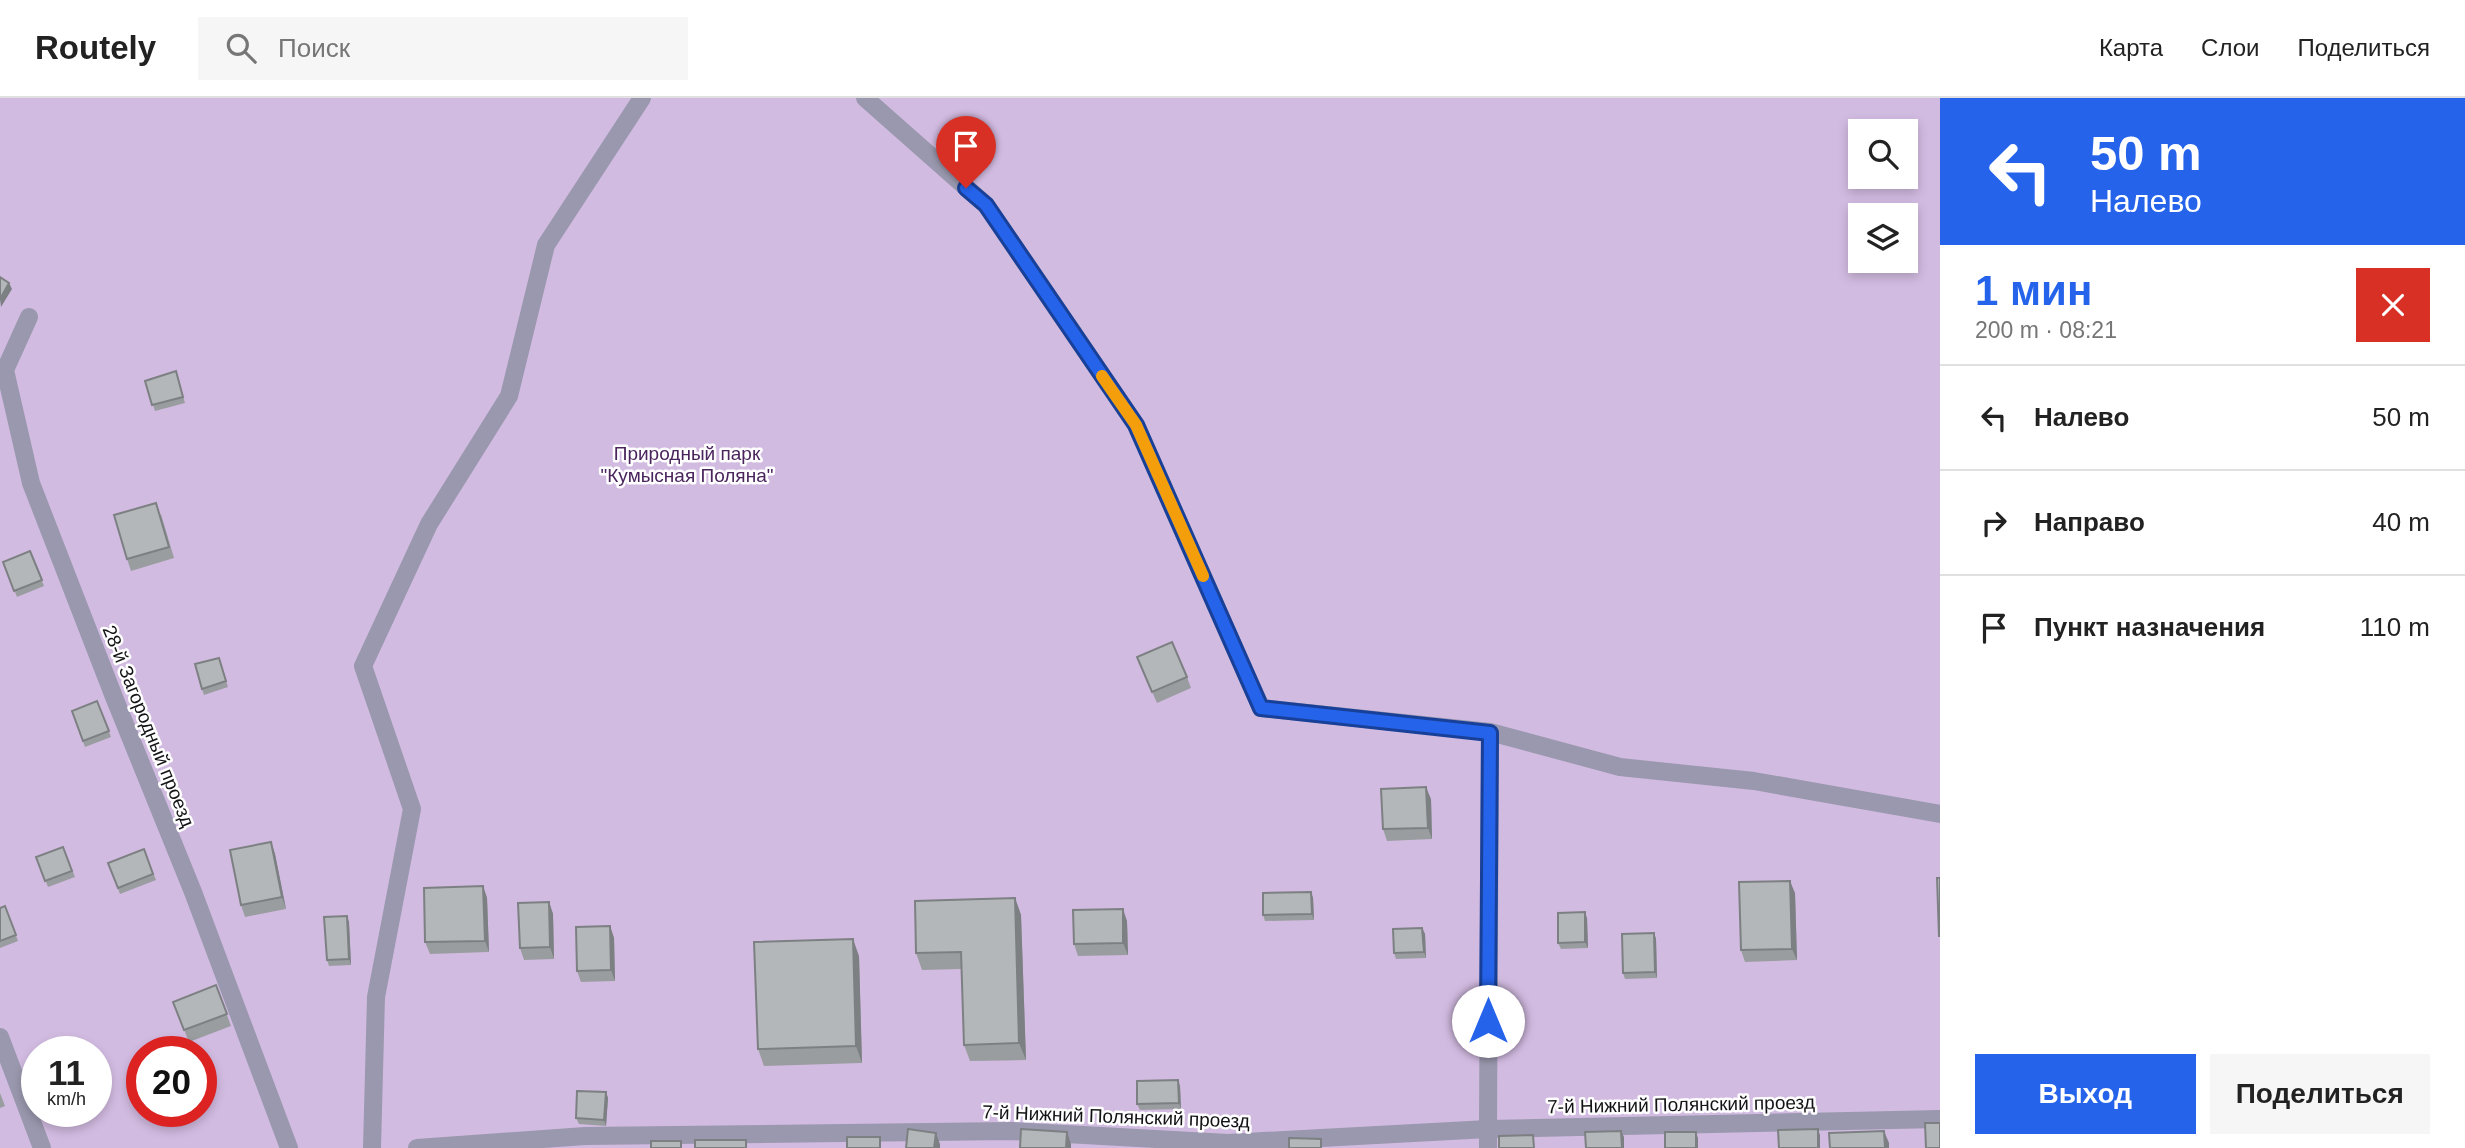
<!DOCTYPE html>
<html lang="ru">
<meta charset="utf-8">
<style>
:root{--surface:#fff;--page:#f6f6f6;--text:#222;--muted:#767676;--line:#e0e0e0;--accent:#2563eb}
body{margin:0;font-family:Helvetica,sans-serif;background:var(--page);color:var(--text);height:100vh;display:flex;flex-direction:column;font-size:26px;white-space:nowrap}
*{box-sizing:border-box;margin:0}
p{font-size:23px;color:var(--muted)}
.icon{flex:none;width:38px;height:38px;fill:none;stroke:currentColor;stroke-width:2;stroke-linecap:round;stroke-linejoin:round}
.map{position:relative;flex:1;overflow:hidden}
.panel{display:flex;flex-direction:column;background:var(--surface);width:525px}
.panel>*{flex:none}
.hud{background:#2563eb;color:#fff;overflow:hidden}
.fabs{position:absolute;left:1848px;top:21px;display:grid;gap:14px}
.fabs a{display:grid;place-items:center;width:70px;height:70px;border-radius:0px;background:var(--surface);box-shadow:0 4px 10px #0003;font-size:35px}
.speed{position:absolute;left:21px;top:938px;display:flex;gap:14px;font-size:35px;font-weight:700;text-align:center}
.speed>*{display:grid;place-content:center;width:91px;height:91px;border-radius:50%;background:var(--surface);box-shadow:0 4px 10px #0003;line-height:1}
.speed small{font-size:18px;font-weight:400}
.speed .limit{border:10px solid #d22;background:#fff;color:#111}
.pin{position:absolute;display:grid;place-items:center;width:60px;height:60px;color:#fff;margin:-72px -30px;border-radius:50% 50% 50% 0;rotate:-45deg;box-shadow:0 0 7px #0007}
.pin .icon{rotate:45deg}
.me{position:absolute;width:77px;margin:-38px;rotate:0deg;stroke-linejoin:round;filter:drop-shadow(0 0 5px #0008)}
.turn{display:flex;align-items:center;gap:24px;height:147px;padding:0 35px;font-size:32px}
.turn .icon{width:91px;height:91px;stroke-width:2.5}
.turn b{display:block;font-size:49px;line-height:60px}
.round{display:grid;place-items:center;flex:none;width:74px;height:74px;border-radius:0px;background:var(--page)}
.head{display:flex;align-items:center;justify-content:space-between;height:119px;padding:0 35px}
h1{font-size:42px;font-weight:800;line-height:52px;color:var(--accent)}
.button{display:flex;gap:14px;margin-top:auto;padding:14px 35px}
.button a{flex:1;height:80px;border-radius:0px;background:var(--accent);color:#fff;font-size:28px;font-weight:800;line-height:80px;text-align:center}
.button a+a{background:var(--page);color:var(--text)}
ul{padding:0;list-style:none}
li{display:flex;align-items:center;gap:21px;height:105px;padding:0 35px;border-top:2px solid var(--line)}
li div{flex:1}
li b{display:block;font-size:26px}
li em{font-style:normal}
header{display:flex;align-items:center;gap:42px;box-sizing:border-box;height:98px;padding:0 35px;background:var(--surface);border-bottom:2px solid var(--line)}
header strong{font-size:33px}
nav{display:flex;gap:38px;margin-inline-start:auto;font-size:24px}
.search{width:490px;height:63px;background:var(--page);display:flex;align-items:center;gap:18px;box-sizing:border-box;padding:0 24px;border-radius:0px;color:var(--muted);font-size:26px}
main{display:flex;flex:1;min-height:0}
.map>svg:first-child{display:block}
.green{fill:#d2bbe1;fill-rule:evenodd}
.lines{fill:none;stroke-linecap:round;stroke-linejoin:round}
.service{stroke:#9a98ae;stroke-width:18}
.minor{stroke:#9a98ae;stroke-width:18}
.wall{fill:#9a9da0}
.shaded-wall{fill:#7d8082}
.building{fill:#b3b7ba;stroke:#7d8082;stroke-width:2}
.route-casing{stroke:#184099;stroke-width:18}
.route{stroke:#2563eb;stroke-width:12}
.slow{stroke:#f59e0b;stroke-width:12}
.labels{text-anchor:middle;stroke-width:5;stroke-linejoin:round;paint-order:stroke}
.park-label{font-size:19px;fill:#4a255d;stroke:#fefeff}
.street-label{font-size:19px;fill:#131315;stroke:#fefeff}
</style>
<header>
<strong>Routely</strong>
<div class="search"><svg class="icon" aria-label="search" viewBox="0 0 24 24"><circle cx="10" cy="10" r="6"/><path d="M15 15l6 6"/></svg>Поиск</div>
<nav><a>Карта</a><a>Слои</a><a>Поделиться</a></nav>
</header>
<main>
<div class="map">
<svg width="1940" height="1050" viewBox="0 0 1940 1050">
<rect width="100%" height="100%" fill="#eff1f5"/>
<path class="green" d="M0,0H1940V1050H0ZM1860,33H1906V79H1860ZM1860,117H1906V163H1860ZM37,954H96V1013H37ZM142,954H201V1013H142Z"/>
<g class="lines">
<g class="service">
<polyline points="865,0 986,107 1136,327 1261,610 1490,634 1488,1031"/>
<polyline points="29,219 5,272 31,385 114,599 193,794 289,1050"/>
<polyline points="1490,634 1620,669 1754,683 1940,716"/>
<polyline points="0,939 42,1050"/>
<polyline points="417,1050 585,1038 1011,1033 1228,1045 1488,1031 1940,1021"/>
</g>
<g class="minor">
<polyline points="372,1050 376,899 412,711 363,568 429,426 509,298 546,147 642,0"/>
<polyline points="1488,1050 1488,1031"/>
</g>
</g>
<g class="wall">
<polygon points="178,279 185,305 155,313 145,283"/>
<polygon points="161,416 174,460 131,473 127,461"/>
<polygon points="30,453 44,488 17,499 3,464"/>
<polygon points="1137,559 1187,579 1191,590 1157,605"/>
<polygon points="219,560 228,589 204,597 202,591"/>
<polygon points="97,603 111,639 85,649 72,613"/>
<polygon points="1431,701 1432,741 1387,743 1383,731"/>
<polygon points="271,744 275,756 286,811 245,819 241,807"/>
<polygon points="63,749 75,779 48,789 36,759"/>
<polygon points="144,751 156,782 120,796 108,765"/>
<polygon points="483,788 487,800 489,854 430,856 425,844"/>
<polygon points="1311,794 1313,800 1314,822 1265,823 1263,817"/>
<polygon points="1795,795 1797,862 1745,864 1741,852"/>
<polygon points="1015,800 1021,817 1026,962 970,963 964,947 961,871 922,872 916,855"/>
<polygon points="549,804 553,816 554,861 524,862 520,850"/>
<polygon points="5,808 18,843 0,850 0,810"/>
<polygon points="1587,820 1588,850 1561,851 1558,845"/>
<polygon points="1127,823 1128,857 1078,858 1074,846"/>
<polygon points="349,824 351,867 329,868 327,862"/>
<polygon points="610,828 614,840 615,883 581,884 577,873"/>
<polygon points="1422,830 1425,836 1426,860 1396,861 1394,855"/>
<polygon points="1654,835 1656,841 1657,880 1625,881 1623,875"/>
<polygon points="859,858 862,965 764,968 758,951"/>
<polygon points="216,887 231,928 189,944 173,904"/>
<polygon points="1180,988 1181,1011 1140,1012 1137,1006"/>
<polygon points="606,994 608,1000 606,1028 579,1026 576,1020"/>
<polygon points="0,995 5,1008 0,1010"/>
</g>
<g class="shaded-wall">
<polygon points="9,185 12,191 1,209 0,201"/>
<polygon points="1426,689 1431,701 1432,741 1428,730"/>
<polygon points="271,744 275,756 286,811 282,799"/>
<polygon points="1790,783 1795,795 1797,862 1792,851"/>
<polygon points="483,788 487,800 489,854 485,843"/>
<polygon points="1311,794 1313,800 1314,822 1312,816"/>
<polygon points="1015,800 1021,817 1026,962 1019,945"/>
<polygon points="549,804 553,816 554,861 550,849"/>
<polygon points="1123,811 1127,823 1128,857 1123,845"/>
<polygon points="1585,814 1587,820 1588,850 1585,844"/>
<polygon points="347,818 349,824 351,867 349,861"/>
<polygon points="610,828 614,840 615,883 611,872"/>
<polygon points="1422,830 1425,836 1426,860 1424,854"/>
<polygon points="1654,835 1656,841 1657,880 1655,874"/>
<polygon points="853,841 859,858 862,965 856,948"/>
<polygon points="1178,982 1180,988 1181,1011 1179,1005"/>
<polygon points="606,994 608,1000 606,1028 604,1022"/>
<polygon points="1818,1031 1820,1037 1820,1050 1818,1050"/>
<polygon points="1621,1033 1624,1039 1624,1050 1622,1050"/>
<polygon points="1884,1033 1889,1045 1889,1050 1885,1050"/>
<polygon points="1067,1034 1071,1046 1071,1050 1066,1050"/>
<polygon points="1696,1034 1698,1040 1698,1050 1696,1050"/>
<polygon points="936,1035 940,1046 940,1050 934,1050"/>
</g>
<g class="building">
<polygon points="0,179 9,185 0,201"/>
<polygon points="176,273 183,299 152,307 145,283"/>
<polygon points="156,405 169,449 127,461 114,417"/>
<polygon points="30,453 42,482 14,493 3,464"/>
<polygon points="1172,544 1187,579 1152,594 1137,559"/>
<polygon points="219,560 226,583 202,591 195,566"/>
<polygon points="97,603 109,633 83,643 72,613"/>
<polygon points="1426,689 1428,730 1383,731 1381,691"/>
<polygon points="271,744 282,799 241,807 230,752"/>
<polygon points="63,749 72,773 45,783 36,759"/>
<polygon points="144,751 153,776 118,790 108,765"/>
<polygon points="1937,780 1940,780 1940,838 1939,838"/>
<polygon points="1790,783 1792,851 1741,852 1739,784"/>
<polygon points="483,788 485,843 425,844 424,790"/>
<polygon points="1311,794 1312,816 1263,817 1263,795"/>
<polygon points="1015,800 1019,945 964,947 961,854 916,855 915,803"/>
<polygon points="549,804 550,849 520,850 518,805"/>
<polygon points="5,808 16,837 0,843 0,810"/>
<polygon points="1123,811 1123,845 1074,846 1073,812"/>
<polygon points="1585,814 1585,844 1558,845 1558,815"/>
<polygon points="347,818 349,861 327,862 324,819"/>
<polygon points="610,828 611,872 577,873 576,829"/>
<polygon points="1422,830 1424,854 1394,855 1393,831"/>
<polygon points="1654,835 1655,874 1623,875 1622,836"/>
<polygon points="853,841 856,948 758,951 754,844"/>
<polygon points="216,887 227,916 184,932 173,904"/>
<polygon points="37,969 37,996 36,997 26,973"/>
<polygon points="1178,982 1179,1005 1137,1006 1137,983"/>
<polygon points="577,993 606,994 604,1022 576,1020"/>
<polygon points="1925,1025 1940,1025 1940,1050 1926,1050"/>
<polygon points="908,1031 936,1035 934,1050 906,1050"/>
<polygon points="1021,1031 1067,1034 1066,1050 1020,1050"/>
<polygon points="1818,1031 1818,1050 1779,1050 1778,1032"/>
<polygon points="1621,1033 1622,1050 1586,1050 1585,1034"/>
<polygon points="1884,1033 1885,1050 1830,1050 1829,1035"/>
<rect x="1665" y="1034" width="31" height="16"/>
<polygon points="1533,1037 1534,1050 1499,1050 1499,1038"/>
<rect x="847" y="1039" width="33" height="11"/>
<polygon points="1289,1040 1321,1041 1321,1050 1289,1050"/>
<rect x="695" y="1042" width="51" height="8"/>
<rect x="651" y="1043" width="30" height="7"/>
</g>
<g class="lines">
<defs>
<polyline id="route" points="966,90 986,107 1136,327 1261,610 1490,635 1488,923"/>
</defs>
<use href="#route" class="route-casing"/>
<use href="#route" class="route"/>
<polyline class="slow" points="1102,278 1136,327 1203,478"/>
</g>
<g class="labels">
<g class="park-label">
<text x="687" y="362">Природный парк<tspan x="687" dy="22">"Кумысная Поляна"</tspan></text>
</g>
<g class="street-label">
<text transform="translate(149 628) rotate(68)" y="7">28-й Загородный проезд</text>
<text transform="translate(1681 1006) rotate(-1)" y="7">7-й Нижний Полянский проезд</text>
<text transform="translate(1116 1018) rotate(2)" y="7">7-й Нижний Полянский проезд</text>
</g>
</g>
</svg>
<div class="fabs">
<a><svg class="icon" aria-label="search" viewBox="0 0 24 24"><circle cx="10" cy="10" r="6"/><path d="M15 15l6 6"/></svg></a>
<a><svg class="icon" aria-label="layers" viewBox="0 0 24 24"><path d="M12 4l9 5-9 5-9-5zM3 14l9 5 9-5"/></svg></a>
</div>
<div class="speed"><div>11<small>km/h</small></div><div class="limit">20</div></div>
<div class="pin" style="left:966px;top:90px;background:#d93025"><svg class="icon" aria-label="arrive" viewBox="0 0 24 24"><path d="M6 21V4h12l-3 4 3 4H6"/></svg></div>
<svg class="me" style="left:1488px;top:923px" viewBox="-20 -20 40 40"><circle r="19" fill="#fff"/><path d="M0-13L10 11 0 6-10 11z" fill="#2563eb"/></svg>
</div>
<section class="panel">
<div class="hud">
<div class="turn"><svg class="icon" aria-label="left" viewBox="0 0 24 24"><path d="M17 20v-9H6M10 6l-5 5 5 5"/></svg><div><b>50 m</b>Налево</div></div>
</div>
<div class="head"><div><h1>1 мин</h1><p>200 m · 08:21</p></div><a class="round" style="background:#d93025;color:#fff"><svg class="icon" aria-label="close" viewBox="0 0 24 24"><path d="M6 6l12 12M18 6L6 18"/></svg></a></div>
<ul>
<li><svg class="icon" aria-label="left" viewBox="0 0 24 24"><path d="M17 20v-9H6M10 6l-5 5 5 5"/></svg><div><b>Налево</b></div><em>50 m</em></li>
<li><svg class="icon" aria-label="right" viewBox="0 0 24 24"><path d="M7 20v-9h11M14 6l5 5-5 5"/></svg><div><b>Направо</b></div><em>40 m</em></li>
<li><svg class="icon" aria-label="arrive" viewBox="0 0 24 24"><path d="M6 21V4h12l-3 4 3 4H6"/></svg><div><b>Пункт назначения</b></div><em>110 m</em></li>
</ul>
<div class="button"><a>Выход</a><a>Поделиться</a></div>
</section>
</main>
